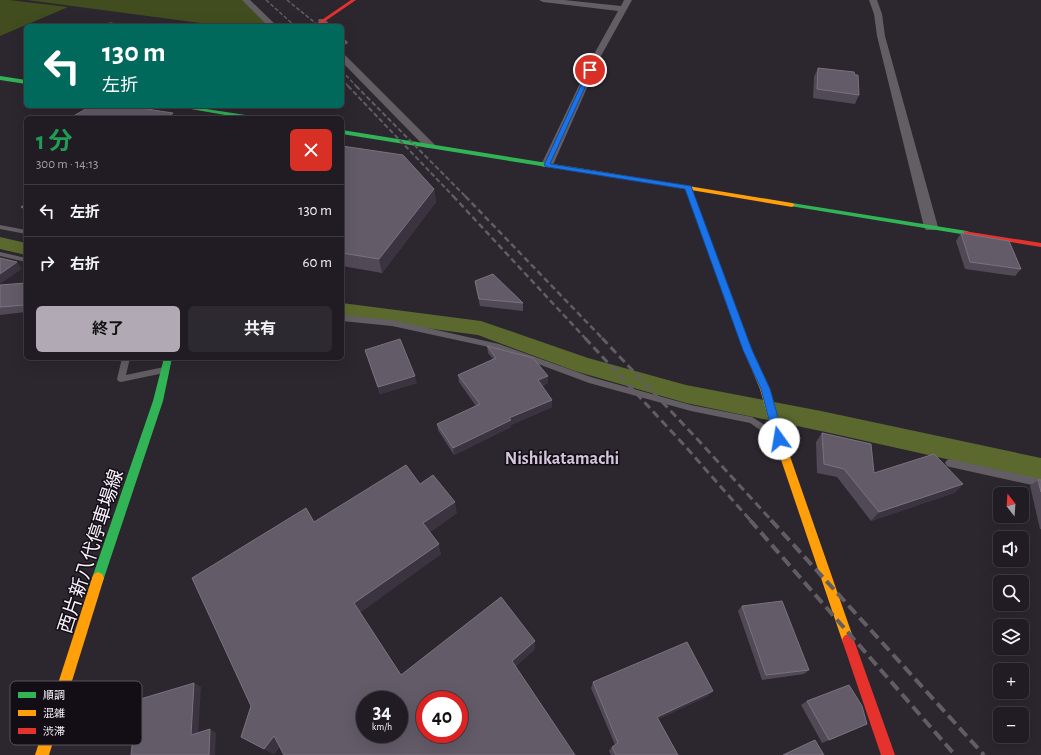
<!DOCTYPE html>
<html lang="ja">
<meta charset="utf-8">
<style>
:root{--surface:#211c23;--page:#2d2930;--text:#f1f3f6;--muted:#a2a1a6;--line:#3e3a41;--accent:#b1a9b4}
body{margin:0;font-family:"Alegreya Sans","Noto Sans JP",sans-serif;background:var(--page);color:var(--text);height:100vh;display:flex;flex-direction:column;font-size:15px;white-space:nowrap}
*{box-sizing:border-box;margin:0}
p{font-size:13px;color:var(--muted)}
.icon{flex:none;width:22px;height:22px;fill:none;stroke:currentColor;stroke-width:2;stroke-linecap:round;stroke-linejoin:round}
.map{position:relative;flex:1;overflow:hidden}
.details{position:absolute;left:24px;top:116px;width:320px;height:244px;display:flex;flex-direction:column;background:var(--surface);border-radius:6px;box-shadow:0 4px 16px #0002,0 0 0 1px var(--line)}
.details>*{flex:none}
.hud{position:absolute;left:24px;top:24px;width:320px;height:84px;border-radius:6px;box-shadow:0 4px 16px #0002,0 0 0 1px var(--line);background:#00695c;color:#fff;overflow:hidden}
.needle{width:26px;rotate:343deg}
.buttons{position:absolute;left:993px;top:487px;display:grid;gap:8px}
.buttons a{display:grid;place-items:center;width:36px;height:36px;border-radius:6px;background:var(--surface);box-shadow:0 4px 16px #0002,0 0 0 1px var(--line);font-size:20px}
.speed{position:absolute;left:356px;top:691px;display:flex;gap:8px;font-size:20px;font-weight:700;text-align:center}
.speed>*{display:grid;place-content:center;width:52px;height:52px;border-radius:50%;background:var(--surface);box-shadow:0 4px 16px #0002,0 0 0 1px var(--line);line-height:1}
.speed small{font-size:10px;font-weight:400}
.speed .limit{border:6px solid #d22;background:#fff;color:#111}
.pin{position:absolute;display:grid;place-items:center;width:34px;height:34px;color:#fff;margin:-17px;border:2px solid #fff;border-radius:50%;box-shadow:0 1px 4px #0007}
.me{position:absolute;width:44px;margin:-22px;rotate:347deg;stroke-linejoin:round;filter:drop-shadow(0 0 3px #0008)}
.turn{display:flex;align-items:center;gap:14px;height:84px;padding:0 12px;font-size:18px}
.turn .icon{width:52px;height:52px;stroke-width:2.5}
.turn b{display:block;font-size:28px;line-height:34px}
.round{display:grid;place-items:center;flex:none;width:42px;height:42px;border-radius:6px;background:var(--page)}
.headline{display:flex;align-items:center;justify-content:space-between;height:68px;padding:0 12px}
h1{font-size:24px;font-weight:700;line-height:30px;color:#1e9e55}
.cta{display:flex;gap:8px;margin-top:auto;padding:8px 12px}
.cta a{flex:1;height:46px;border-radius:6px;background:var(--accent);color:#111;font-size:16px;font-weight:700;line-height:46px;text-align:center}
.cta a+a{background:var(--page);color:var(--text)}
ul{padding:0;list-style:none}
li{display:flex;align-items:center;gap:12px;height:52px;padding:0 12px;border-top:1px solid var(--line)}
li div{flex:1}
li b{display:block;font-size:15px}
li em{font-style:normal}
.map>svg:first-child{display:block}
.green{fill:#424d1f}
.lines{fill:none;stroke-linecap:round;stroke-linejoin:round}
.canal{fill:#5b692f;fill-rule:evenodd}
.lane{fill:#625e63;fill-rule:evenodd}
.street{fill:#625e63;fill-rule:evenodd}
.fast{fill:#30b455;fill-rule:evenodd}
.slow{fill:#ff9f0a;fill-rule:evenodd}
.jam{fill:#e5322d;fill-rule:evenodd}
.rail-far4{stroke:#615d62;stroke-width:1.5;stroke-dasharray:4 2;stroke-linecap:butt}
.rail-far3{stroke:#615d62;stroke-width:2;stroke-dasharray:5 2.5;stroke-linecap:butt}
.rail-far2{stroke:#615d62;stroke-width:2.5;stroke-dasharray:6 3.5;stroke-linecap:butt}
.rail-far1{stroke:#615d62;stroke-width:3;stroke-dasharray:8 4.5;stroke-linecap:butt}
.rail{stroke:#615d62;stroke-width:4;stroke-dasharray:11 5.5;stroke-linecap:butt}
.wall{fill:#524956}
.shaded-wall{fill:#3b333f}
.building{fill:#635b68;stroke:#7b727f;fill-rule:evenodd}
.route{fill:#1a73e8;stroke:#114b97}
.labels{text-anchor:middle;stroke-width:3;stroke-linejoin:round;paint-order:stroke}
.quarter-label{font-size:18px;font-weight:bold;fill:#d3c5db;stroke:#130e15}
.near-street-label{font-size:19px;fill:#f8f0fc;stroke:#130e15}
.key{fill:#130e15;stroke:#58525a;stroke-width:1}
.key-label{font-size:11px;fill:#f8f0fc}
</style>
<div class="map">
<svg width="1041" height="755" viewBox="0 0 1041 755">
<rect width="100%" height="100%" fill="#2c262f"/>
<g class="green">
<polygon points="0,0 9,0 68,7 0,36"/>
<polygon points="27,0 246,0 270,26 223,26"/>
</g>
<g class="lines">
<g class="canal">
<polygon points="0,237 26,243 26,255 0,249"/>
<polygon points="342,303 481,321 588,358 686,385 821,411 1041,458 1041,480 821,431 686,403 575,371 478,335 342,317"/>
</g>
<g class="lane">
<polygon points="0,225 26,230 26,234 0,229"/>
<polygon points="0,252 26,258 26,262 0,256"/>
<polygon points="342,315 392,320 499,344 591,377 691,405 752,417 776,432 777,435 776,438 773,439 750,423 691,411 589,383 498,349 392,326 342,321"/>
<polygon points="122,358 130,358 126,375 164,367 168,370 164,373 121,382 118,381 117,379"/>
<polygon points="950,459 1041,479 1041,487 950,467 947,466 945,463 947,460"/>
</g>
<g class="street">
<polygon points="242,0 250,0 277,26 268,26"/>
<polygon points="539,0 564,0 621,6 624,0 632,0 601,56 553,165 551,167 543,167 541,165 593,56 618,11 543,2"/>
<polygon points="869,0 877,0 882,14 885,36 938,227 936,230 926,230 924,227 877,36 874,14"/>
<polygon points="319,19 325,19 331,26 322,26 318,21"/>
<polygon points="342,37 348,42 347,44 342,45"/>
<polygon points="342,54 345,55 436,146 434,148 426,148 342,62"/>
</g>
<g class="fast">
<polygon points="0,76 26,80 26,84 0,80"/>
<polygon points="174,106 187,106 252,116 255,118 242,118"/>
<polygon points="342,130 591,170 594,172 591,174 342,134"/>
<polygon points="688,185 691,187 749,344 748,346 742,346 741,344 685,187"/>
<polygon points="792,203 967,231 971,233 967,235 790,206 789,205"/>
<polygon points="164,358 172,358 163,401 104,578 102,582 98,584 94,582 92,578 153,401"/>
</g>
<g class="slow">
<polygon points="591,170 792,203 795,205 792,207 589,173 589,171"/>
<polygon points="745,341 749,344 770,389 784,439 854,640 852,644 848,646 844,644 842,640 774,439 760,389 741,344"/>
<polygon points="98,572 102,574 104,578 49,755 35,755 92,578 94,574"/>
</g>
<g class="jam">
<polygon points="351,0 356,0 318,26 313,26"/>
<polygon points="964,231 1041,243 1041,247 967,235 964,235"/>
<polygon points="848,634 852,636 854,640 895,755 881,755 842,640 844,636"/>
</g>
<g class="rail-far4">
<polyline points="266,0 295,26"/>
<polyline points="287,0 319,26"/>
<polyline points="342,71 357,87"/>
<polyline points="342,79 349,87"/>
</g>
<g class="rail-far3">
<polyline points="348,86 454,197"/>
<polyline points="356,86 466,197"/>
</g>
<g class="rail-far2">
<polyline points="453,196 586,339"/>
<polyline points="465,196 603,339"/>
</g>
<g class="rail-far1">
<polyline points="585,338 685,446 751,521"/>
<polyline points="602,338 700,442 772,521"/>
</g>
<g class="rail">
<polyline points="750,520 955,755"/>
<polyline points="771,520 984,755"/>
</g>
</g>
<g class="wall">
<polygon points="818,68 859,95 855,104 813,98 814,77"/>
<polygon points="342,146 434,189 436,202 382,273 342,266"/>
<polygon points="26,204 26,213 21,207"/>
<polygon points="961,233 1021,269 1015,276 965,269 956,241"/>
<polygon points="475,281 523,303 523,311 480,306 476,288"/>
<polygon points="26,283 26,312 0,315 0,285"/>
<polygon points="487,346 548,383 542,386 552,400 552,407 511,425 511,427 454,455 438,430 437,424 476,406 459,382 458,375 493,359 488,353"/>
<polygon points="365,350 417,383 380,394"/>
<polygon points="822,433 874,473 963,484 954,493 871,521 837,477 817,473 816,442"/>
<polygon points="1038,480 1041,480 1041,529 1040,529 1030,486"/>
<polygon points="420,484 457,513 430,532 441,554 360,612 401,675 535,641 535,649 516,666 280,746 274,754 241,737 314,522"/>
<polygon points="742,606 809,670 804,674 762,680 738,611"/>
<polygon points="593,682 708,696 658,719 678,755 611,755 609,751 612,747 615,745 591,688"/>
<polygon points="807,701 867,724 822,743 801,705"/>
</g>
<g class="shaded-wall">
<polygon points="173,113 175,118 165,118"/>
<polygon points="434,189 436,202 382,273 379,259"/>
<polygon points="17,262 22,269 0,284 0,274"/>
<polygon points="415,376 417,383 380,394 378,387"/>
<polygon points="548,376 548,383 538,387 538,380"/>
<polygon points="552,400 552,407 511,425 511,427 454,455 453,448 509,418"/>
<polygon points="963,484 954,493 871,521 879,512"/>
<polygon points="455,502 457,513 426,535 423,523"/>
<polygon points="439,544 441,554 360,613 354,603"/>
<polygon points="535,641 535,649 513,669 512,661"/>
<polygon points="194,683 201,687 198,738 191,735"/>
<polygon points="713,691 708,696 653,722 657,717"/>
<polygon points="210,729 216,733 215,755 209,755"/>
<polygon points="274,736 283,741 274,754 264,749"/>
</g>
<g class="building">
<polygon points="110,23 136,26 104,26"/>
<polygon points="818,68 854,72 855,75 858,75 859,95 817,89"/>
<polygon points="91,106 127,106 173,113 165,118 70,118"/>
<polygon points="342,146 403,155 434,189 379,259 342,253"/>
<polygon points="26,204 26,208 21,207"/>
<polygon points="961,233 1009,241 1021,269 970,262"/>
<polygon points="0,258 17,262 0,274"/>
<polygon points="493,274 523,303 479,299 475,281"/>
<polygon points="26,283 26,305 0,307 0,285"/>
<polygon points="400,339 415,376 378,387 365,350"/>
<polygon points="487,346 533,358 548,376 538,380 552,400 509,418 511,420 453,448 437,424 480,404 458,375 496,358"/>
<polygon points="822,433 871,444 874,473 934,454 963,484 879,512 844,469 824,464"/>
<path d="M406,465L420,484L433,475L455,502L423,523L439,544L354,603L401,675L501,597L535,641L512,661L575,755H284L274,736L264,749L241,737L251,706L192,578L306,508L314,522ZM365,700H399V734H365ZM425,700H459V734H425Z"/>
<polygon points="1038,480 1041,480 1041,492"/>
<polygon points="782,601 809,670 766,675 742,606"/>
<polygon points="687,642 713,691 657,717 678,755 616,755 612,747 618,743 593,682"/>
<polygon points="194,683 191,735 210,729 209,755 131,755 137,700"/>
<polygon points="849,685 862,706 867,724 829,740 807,701"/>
<polygon points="815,740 824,755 783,755"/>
</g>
<polygon class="route" points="590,68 593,70 550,164 691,186 752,350 770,389 784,439 782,442 775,442 774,439 761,389 743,350 685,189 547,167 544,165 588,70"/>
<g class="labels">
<g class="quarter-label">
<text x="562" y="464">Nishikatamachi</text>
</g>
<g class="near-street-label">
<text transform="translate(90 551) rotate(-72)" y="7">西片新八代停車場線</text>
</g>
</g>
<rect x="10" y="681" width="132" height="64" rx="6" class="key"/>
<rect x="18" y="692" width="18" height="6" fill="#30b455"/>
<rect x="18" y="710" width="18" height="6" fill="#ff9f0a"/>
<rect x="18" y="728" width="18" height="6" fill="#e5322d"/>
<g class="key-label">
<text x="43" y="699">順調</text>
<text x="43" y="717">混雑</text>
<text x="43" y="735">渋滞</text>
</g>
</svg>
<div class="buttons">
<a><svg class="needle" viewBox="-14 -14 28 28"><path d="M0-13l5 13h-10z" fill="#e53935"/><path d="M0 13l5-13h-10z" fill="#a2a1a6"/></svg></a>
<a><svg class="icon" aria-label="sound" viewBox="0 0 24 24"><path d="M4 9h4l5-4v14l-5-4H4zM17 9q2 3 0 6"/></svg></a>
<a><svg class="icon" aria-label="search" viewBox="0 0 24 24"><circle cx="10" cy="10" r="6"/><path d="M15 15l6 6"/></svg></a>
<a><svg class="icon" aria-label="layers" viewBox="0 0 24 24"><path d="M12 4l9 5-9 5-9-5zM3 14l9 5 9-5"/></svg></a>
<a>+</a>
<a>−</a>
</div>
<div class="speed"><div>34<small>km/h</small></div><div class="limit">40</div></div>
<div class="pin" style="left:590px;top:70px;background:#d93025"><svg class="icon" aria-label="arrive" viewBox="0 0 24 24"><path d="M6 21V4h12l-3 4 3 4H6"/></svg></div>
<svg class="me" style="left:779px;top:439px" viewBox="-20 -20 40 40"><circle r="19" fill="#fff"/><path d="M0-13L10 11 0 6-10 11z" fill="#1a73e8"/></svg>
<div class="hud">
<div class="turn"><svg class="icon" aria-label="left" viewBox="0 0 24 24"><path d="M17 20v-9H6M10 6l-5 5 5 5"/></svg><div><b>130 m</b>左折</div></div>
</div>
<section class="details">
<div class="headline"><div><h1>1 分</h1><p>300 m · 14:13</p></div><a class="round" style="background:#d93025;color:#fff"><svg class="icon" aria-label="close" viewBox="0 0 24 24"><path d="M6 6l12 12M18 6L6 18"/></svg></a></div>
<ul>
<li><svg class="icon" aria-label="left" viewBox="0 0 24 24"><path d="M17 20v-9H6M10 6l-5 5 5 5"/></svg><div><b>左折</b></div><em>130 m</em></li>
<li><svg class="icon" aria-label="right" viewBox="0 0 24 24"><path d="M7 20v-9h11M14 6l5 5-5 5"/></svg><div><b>右折</b></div><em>60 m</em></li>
</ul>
<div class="cta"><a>終了</a><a>共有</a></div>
</section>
</div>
